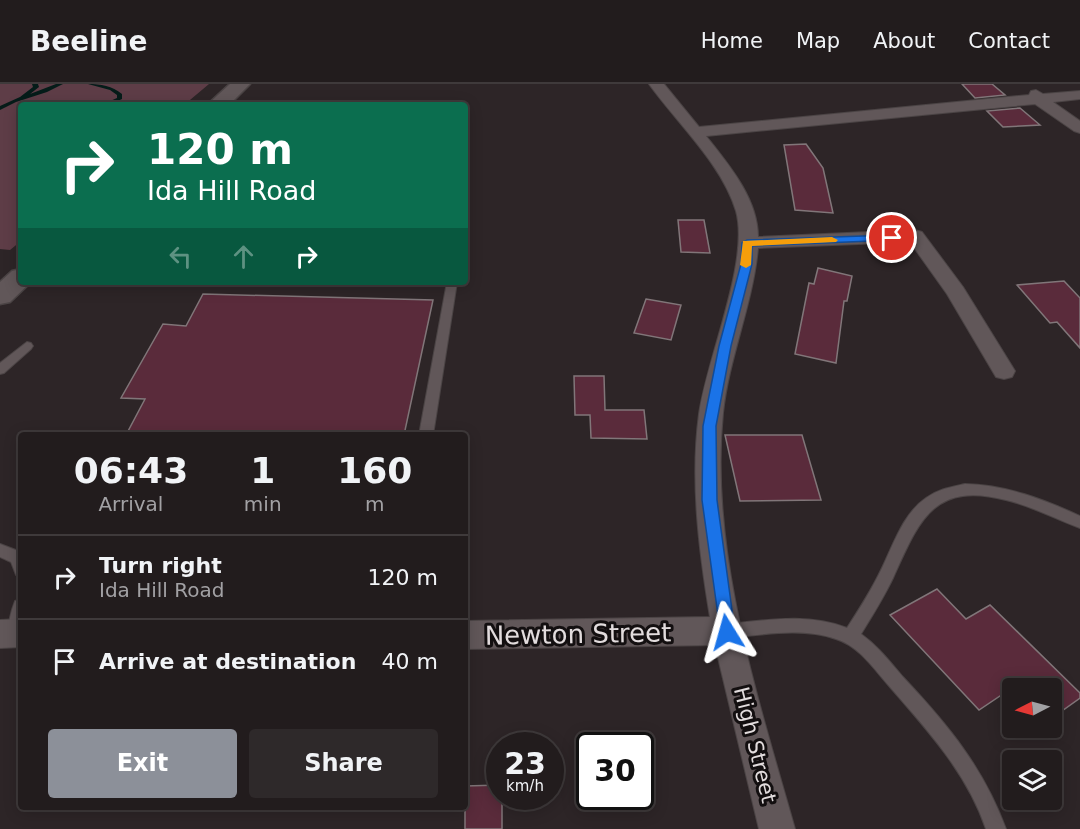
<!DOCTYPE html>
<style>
:root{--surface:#221c1d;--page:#2e292a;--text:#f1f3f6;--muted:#a2a1a4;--line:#3f3a3b;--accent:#8c9099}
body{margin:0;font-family:"DejaVu Sans",sans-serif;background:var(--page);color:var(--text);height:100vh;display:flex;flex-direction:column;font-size:22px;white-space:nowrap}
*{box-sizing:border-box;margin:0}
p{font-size:20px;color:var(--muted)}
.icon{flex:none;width:33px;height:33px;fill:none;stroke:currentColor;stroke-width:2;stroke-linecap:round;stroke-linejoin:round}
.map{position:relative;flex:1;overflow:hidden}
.drawer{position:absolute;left:18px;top:348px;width:450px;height:378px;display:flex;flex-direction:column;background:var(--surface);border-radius:6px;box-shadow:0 3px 15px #0003,0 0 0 2px var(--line)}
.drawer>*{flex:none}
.guide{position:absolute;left:18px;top:18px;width:450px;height:183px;border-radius:6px;box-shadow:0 3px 15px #0003,0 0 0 2px var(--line);background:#0b6e4f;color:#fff;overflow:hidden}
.needle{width:39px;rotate:264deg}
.tools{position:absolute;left:1002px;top:594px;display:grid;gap:12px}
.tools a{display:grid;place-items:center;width:60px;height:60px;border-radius:6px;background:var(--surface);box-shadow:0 3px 15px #0003,0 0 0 2px var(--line);font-size:30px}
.speed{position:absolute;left:486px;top:648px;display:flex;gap:12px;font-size:30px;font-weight:700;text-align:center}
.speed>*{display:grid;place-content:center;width:78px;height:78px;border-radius:50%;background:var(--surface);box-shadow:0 3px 15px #0003,0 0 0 2px var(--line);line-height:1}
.speed small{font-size:15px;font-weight:400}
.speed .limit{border:3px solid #111;border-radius:9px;background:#fff;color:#111}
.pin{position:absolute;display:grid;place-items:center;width:51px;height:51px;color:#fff;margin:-26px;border:3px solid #fff;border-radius:50%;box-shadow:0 2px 6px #0007}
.me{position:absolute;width:66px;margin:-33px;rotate:352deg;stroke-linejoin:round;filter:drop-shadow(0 0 4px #0008)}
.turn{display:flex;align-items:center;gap:21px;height:126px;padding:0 30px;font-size:27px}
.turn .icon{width:78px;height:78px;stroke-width:2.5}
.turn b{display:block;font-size:42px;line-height:51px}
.lanes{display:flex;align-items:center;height:57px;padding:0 30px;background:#0003;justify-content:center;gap:30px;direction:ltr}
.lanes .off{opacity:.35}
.eta{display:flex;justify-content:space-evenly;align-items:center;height:102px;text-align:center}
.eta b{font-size:36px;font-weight:700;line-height:42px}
.primary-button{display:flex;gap:12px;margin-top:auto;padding:12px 30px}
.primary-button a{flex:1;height:69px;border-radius:6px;background:var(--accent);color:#fff;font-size:24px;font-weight:700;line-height:69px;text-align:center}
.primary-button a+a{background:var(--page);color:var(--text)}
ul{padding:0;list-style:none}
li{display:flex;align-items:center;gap:18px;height:84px;padding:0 30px;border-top:2px solid var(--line)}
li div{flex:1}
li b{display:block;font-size:22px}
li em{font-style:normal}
header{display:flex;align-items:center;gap:36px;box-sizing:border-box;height:84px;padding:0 30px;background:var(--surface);border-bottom:2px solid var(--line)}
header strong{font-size:28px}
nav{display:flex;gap:33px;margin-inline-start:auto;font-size:21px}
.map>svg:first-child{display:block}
.green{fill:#5e3d47}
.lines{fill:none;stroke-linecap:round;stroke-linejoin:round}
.stream{fill:#051c19;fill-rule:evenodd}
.building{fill:#5a2b3b;stroke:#817679;stroke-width:1.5}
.lane-casing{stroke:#4b4445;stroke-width:2}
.street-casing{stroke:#4b4445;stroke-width:2}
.secondary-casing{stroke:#4b4445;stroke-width:3}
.lane{fill:#615759;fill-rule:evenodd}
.street{fill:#615759;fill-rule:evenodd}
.secondary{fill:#615759;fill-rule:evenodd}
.route{fill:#1a73e8;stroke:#114b97;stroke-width:1.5}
.slow{fill:#f59e0b}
.labels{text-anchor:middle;stroke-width:6;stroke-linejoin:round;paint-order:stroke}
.street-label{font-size:21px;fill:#e2dcdd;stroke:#130f10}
.near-street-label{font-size:26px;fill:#e2dcdd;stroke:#130f10}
</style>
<header>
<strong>Beeline</strong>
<nav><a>Home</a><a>Map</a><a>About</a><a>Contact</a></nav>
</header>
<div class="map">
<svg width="1080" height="745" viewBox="0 0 1080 745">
<rect width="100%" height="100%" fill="#2d2527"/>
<polygon class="green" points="0,0 209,0 184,21 21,21 21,157 10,166 0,165"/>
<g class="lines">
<g class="stream">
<polygon points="32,0 38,0 39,3 30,10 56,0 63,0 47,8 16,18 0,26 0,22 20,13 33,3"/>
<path d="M88,0C101,0 112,2 122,10V15L109,21H101L117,14V11L110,6Z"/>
</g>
</g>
<g class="building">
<polygon points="962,0 992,0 1005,11 975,14"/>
<polygon points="1020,24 1040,41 1003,43 987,27"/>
<polygon points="806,60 823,84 833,129 795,126 784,61"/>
<polygon points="678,136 704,136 710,169 681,168"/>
<polygon points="818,184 852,192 847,217 844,217 836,279 795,270 809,199 814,200"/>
<polygon points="1064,197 1080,214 1080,264 1057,238 1050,239 1017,201"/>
<polygon points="203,210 433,216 404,351 126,351 145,315 121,314 163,240 186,242"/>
<polygon points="646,215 681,221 671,256 634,249"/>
<polygon points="574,292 604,292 605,326 644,326 647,355 591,354 590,331 575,331"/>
<polygon points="725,351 802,351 821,416 740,417"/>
<polygon points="937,505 966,535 990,521 1080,609 1080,614 1052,634 1052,604 1012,604 1012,619 1003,610 979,626 890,531"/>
<polygon points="500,701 500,712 502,712 502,745 465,745 465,702"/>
</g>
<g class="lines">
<defs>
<g id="lane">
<polygon points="447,198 457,198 433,351 419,351"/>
<polygon points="27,258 31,259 33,262 31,265 4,289 0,290 0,279"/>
<path d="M965,400C1006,401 1043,415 1080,432V444C1055,435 1032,422 1006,416C933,397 919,437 893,494C884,513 872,532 861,550C878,562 890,578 903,593C948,641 983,683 1006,745H986C967,689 928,647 890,603C874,585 859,562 836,555C801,543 762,551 727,554L721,552L719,547L721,542L727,540C768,536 808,529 847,544C858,527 869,510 878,492C892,466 901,431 926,414C938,405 951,403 965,400Z"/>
<polygon points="0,460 21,468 21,493 16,491 11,478 0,473"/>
<path d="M21,515V555L16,556L10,554C6,545 11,527 15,517Z"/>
</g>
<g id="street">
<path d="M649,0H664L699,43L1029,11L1031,7L1036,6L1043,10L1080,7V15L1053,18L1080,37V49L1074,47L1035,20L706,52C729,81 758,115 758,153L915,146L922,148L963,203L1015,287L1012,293L1004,295L996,293L947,210L910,158L758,164C753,220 729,273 723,329C709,467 758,614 795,745H759L715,561L465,565V537L710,533C699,467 690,397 699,330C707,273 750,177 736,127C722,80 677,39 649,0Z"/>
<polygon points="21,535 21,563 0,564 0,536"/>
</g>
<g id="secondary">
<polygon points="230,0 250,0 229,21 207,21"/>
<polygon points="21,185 21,198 31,198 10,218 0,220 0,198 12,187"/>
</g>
</defs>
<use href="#lane" class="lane-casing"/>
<use href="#street" class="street-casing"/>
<use href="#secondary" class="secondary-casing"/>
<use href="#lane" class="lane"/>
<use href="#street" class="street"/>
<use href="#secondary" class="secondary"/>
</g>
<polygon class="route" points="892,151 896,151 896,156 752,162 752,180 731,262 716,342 717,416 735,548 733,553 727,555 721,553 702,416 703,342 719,262 741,180 742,159 747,156"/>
<polygon class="slow" points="832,153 838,156 836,158 752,162 751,181 746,184 740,181 743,157"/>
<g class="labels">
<g class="street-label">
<text transform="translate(755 661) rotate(76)" y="7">High Street</text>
</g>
<g class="near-street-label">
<text transform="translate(578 550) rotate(-1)" y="9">Newton Street</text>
</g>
</g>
</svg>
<div class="tools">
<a><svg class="needle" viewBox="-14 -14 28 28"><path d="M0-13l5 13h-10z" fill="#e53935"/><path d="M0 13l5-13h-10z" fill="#a2a1a4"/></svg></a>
<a><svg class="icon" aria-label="layers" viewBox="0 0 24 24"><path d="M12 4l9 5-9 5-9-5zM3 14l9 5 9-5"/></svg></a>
</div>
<div class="speed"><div>23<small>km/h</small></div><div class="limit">30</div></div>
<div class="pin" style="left:892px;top:154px;background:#d93025"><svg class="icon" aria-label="arrive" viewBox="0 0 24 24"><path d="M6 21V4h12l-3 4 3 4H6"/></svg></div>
<svg class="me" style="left:727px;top:548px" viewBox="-20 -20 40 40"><path d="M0-17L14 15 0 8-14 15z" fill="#1a73e8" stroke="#fff" stroke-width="4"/></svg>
<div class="guide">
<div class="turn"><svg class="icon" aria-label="right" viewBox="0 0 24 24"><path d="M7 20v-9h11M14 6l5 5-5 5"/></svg><div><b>120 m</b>Ida Hill Road</div></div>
<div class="lanes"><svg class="icon off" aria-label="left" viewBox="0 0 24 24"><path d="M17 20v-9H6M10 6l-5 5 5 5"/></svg><svg class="icon off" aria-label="ahead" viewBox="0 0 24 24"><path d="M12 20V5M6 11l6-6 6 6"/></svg><svg class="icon" aria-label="right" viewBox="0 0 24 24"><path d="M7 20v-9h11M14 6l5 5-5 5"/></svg></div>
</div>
<section class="drawer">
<div class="eta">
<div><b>06:43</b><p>Arrival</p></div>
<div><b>1</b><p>min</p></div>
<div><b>160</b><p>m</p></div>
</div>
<ul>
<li><svg class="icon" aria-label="right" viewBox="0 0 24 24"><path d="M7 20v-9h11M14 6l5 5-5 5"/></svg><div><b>Turn right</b><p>Ida Hill Road</p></div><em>120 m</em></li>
<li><svg class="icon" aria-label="arrive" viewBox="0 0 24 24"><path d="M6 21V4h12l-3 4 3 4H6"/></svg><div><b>Arrive at destination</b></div><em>40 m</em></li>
</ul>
<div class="primary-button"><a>Exit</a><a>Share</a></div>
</section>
</div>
